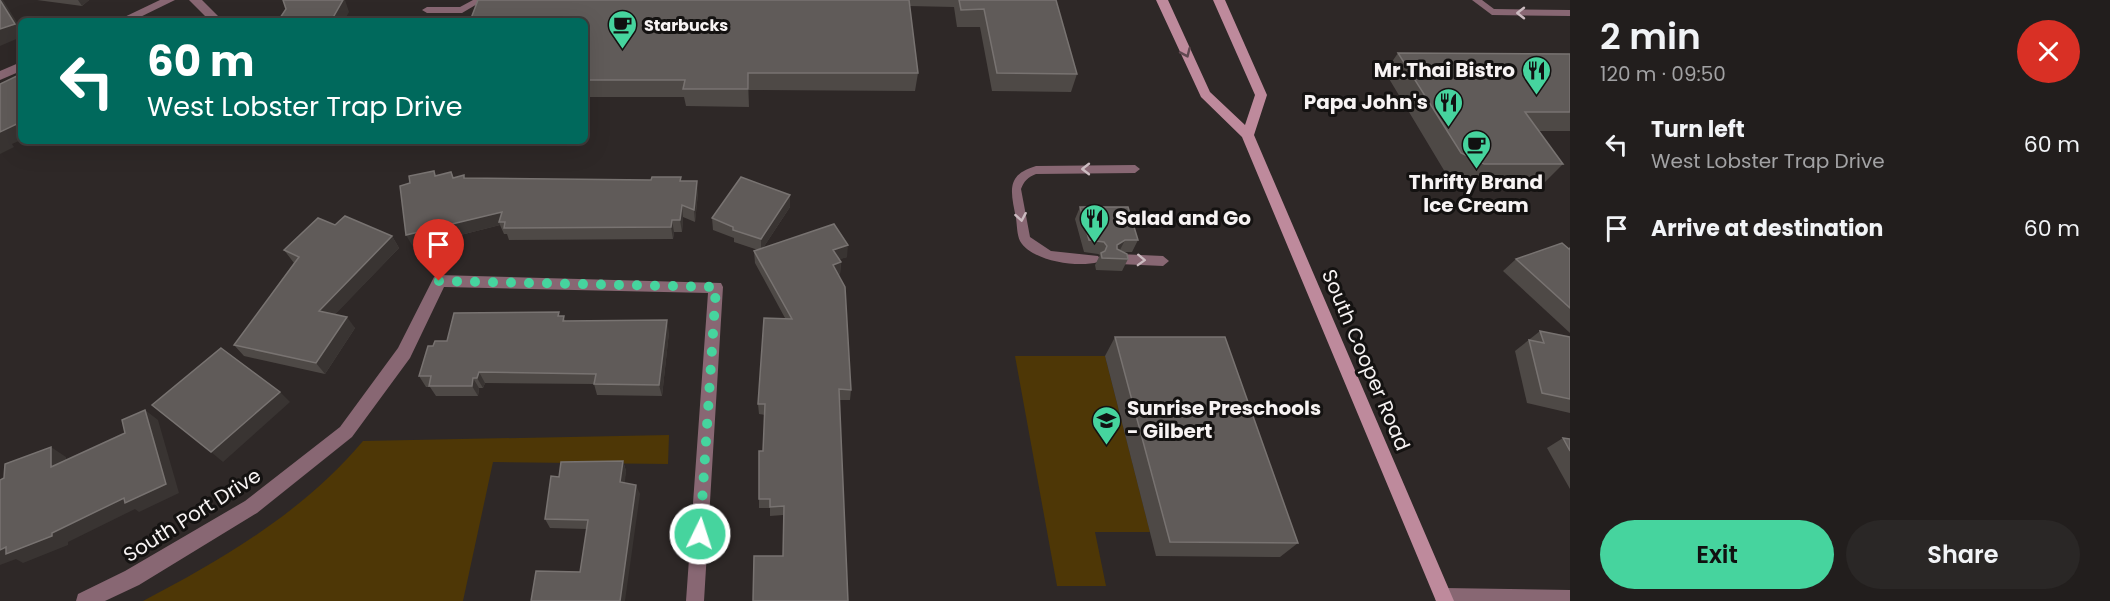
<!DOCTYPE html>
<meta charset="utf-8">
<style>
:root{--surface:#221e1d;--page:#2a2726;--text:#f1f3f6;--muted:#a2a2a4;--line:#3f3c3b;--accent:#46d49e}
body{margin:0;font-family:Poppins,sans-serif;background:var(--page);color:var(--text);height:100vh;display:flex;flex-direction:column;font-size:22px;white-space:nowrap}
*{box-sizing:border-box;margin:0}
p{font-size:20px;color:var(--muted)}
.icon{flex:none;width:33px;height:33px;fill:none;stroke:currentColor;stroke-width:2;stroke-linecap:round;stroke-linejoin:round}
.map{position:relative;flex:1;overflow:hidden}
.drawer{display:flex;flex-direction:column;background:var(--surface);width:540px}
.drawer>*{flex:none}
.hud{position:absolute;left:18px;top:18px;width:570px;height:126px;border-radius:9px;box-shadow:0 6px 24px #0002,0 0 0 2px var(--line);background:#00695c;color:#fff;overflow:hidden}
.pin{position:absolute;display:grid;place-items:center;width:51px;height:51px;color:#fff;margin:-62px -26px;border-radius:50% 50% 50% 0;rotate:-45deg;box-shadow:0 0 6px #0007}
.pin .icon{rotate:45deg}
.me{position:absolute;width:66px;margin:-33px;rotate:4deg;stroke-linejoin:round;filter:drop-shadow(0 0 4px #0008)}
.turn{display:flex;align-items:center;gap:21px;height:126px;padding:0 30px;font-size:27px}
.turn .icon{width:78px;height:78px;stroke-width:2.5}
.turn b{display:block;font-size:42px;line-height:51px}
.round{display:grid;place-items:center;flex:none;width:63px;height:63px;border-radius:32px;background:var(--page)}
.overview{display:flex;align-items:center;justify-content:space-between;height:102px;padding:0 30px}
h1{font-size:36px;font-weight:600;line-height:45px}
.action{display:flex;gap:12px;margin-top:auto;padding:12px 30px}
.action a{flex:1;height:69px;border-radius:36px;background:var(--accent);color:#111;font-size:24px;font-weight:600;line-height:69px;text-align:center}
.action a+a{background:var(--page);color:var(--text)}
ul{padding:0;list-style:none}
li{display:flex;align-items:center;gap:18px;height:84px;padding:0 30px}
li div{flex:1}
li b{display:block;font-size:22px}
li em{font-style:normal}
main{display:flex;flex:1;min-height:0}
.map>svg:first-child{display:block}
.green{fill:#4e3706}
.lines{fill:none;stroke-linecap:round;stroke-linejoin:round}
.lane{fill:#886773;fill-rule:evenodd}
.street{fill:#886773;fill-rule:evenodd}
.secondary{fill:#be8a9c;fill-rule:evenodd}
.wall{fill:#4e4946}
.shaded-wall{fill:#393432}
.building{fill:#605b59;stroke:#787371;stroke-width:1.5}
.oneway{stroke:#cbbbc0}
.oneway2{stroke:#604850}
.route{stroke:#46d49e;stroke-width:10;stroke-dasharray:0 18}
.labels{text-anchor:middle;stroke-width:6;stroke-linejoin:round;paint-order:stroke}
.far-poi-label{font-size:16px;font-weight:bold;fill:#f7f3f3;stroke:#141211;text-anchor:start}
.poi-label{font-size:20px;font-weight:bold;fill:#f7f3f3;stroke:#141211;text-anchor:end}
.street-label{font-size:20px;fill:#f7f3f3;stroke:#141211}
</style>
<main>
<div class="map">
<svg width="1570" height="601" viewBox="0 0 1570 601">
<rect width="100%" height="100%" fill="#2e2827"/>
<g class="green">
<polygon points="1015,356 1105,356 1150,532 1095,532 1106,586 1057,586"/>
<path d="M669,435L668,464L493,462L463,601H143C224,559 304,511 363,441Z"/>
</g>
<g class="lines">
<g class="lane">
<polygon points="473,0 484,0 462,13 427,13 422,10 427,7 460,7"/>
<polygon points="1472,0 1482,0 1494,9 1570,10 1570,16 1492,15"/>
<path d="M1135,165L1140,169L1135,173L1036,174C1028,177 1024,181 1021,189L1030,237L1051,251L1098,256L1100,259L1098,262C1078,268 1031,261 1020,241C1017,235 1017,225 1016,218C1011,192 1005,175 1036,166Z"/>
<polygon points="1119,254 1163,256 1169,261 1163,266 1119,264 1113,259"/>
</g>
<g class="street">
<polygon points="160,0 175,0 132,21 116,21"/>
<polygon points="189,0 202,0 223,21 210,21"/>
<polygon points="21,62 21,71 0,80 0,71"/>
<polygon points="439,275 721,283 723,287 704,601 686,601 708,293 444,287 410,358 352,437 257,513 139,585 105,601 76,601 78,594 125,571 245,501 340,427 398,348 434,277"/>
<polygon points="1444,588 1570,590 1570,601 1436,601 1435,597 1437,590"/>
</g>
<polygon class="secondary" points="1156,0 1168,0 1210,92 1245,125 1255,95 1213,0 1225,0 1267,95 1254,135 1454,601 1436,601 1242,137 1201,97"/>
</g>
<g class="wall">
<polygon points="37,0 89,0 82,6"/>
<polygon points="478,0 1056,0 1077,74 1071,92 992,91 980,27 957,27 954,7 909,6 918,73 915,91 749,90 749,107 686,106 684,97 585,97 585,21"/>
<polygon points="1398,53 1570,54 1570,131 1538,131 1563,164 1544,183 1467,182 1445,172 1385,72"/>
<polygon points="434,171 436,176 451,172 454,178 651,180 681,177 681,181 698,193 695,222 683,217 682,232 674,232 673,239 509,240 507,234 504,234 500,225 413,247 410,183"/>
<polygon points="790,207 763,248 847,257 839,259 841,262 840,274 838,275 851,390 850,400 840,400 783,556 783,515 770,516 770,508 759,508 759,499 763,451 765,415 759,414 758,404 785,318 755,263 754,251 758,250 734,242 734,238 713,230 712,218"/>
<polygon points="1080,207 1138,240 1132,252 1122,252 1128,259 1122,271 1096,270 1095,265 1100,255 1098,254 1084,252 1075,219"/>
<polygon points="335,225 392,236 399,248 335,314 355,328 325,374 244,356 234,345 294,263 284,250"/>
<polygon points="1570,248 1570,333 1503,271 1516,259"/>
<polygon points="561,316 566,321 669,332 662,396 597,395 594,384 485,383 483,388 479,388 478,396 436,396 430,387 426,387 419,376 433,346 447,341"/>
<polygon points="1540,331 1570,337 1570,413 1527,403 1515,351"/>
<polygon points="1115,337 1298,543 1280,557 1156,556 1105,356"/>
<polygon points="1563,438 1570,439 1570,489 1547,448"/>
<polygon points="623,461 626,471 624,483 640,494 580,572 587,529 550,528 545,519 559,477"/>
</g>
<g class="shaded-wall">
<polygon points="0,0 3,0 21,29 21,37 0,46"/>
<polygon points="78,0 89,0 82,6"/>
<polygon points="343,0 345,0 349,12 344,21 331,21"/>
<polygon points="748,73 749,90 749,107 748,89"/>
<polygon points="21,122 21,140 12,144 14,147 0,154 0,132"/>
<polygon points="697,181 698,193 695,222 694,210"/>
<polygon points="790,195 790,207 761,251 761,239"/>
<polygon points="682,205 683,217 682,232 680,220"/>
<polygon points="502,212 499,222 500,225 413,247 406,235"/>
<polygon points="672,220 674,232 673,239 671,227"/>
<polygon points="392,236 399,248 328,322 319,311"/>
<polygon points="1125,240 1119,252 1112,257 1117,245"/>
<polygon points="848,245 847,257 832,262 833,250"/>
<polygon points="841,262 840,274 832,277 833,265"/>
<polygon points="347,317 355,328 325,374 316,363"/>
<polygon points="667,320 669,332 662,396 659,385"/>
<polygon points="479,372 485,383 483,388 477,378"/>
<polygon points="473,378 479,388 478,396 472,386"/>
<polygon points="280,392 290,402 223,462 211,452"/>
<polygon points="145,410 158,420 179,493 139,512 135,509 68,542 68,545 23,563 16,559 0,565 0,550 52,533 124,498"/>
<polygon points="51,447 66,457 66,477 51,467"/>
<polygon points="623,461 626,471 624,492 620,482"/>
<polygon points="636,485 640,494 625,601 620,601"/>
</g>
<g class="building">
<polygon points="0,0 15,24 0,29"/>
<polygon points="283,0 343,0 331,21 278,21 286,9"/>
<polygon points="478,0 909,0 918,73 748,73 748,89 683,89 685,80 585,80 585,21 470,21"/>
<polygon points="959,0 1056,0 1077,74 997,73 984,9 961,10"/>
<polygon points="1398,53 1570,54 1570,112 1525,112 1563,164 1484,164 1461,153"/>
<polygon points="21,74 21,122 0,132 0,84"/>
<polygon points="434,171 435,176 451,172 453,178 464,175 464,178 651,180 652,177 681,177 680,181 697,181 694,210 682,205 680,220 672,220 671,227 504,228 505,222 499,222 502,212 406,235 400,186 410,183 409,176"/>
<polygon points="741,177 790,195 761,239 733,230 733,227 712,218"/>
<polygon points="1080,207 1128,207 1138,240 1125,240 1117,245 1117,249 1127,254 1128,259 1102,258 1101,253 1105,251 1107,246 1104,242 1089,240"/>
<polygon points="345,216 392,236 319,311 347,317 316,363 234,345 299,257 284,250 318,218 335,225"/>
<polygon points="834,224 848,245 833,250 841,262 833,265 845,287 851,390 839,389 848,601 753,601 754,556 783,556 784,506 770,507 770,499 759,499 759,451 763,451 765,404 758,404 764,318 792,319 754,251"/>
<polygon points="1562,243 1569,249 1570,248 1570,308 1516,259"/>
<polygon points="559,312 558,316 564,316 563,321 667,320 659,385 594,384 596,374 479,372 477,378 473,378 472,386 429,386 431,376 419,376 428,346 433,346 435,341 447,341 454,313"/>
<polygon points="1540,331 1570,337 1570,399 1542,393 1529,340 1544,343"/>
<polygon points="1115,337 1225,337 1298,543 1170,542"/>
<polygon points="221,348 280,392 211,452 152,405"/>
<polygon points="145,410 166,484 125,503 124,498 52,533 52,536 6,554 6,547 0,550 0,480 4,478 5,464 51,447 51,467 125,433 122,420"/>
<polygon points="1563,438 1570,439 1570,451"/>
<polygon points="623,461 620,482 636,485 620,601 531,601 536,571 580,572 588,520 545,519 551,476 559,477 561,462"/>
</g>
<defs><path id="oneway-chevron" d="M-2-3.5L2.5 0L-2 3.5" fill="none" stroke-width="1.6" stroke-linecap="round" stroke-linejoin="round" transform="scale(1.5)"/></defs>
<g class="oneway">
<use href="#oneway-chevron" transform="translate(1521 13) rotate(-180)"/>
<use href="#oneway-chevron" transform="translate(1086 169) rotate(180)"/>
<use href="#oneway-chevron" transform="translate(1021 217) rotate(80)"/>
<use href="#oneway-chevron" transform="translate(1141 260) rotate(2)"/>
</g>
<use class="oneway2" href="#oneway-chevron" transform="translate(1186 53) rotate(66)"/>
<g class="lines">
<polyline class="route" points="439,281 716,287 700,534"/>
</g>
<defs>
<symbol id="cafe-pin" viewBox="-11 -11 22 30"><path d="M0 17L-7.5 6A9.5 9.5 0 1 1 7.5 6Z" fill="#46d49e" stroke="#141211"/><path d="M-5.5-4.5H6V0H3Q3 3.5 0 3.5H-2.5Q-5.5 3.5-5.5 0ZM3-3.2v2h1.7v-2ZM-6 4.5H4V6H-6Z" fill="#111"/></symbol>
<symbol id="restaurant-pin" viewBox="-11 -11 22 30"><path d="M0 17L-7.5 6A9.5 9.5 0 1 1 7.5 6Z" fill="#46d49e" stroke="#141211"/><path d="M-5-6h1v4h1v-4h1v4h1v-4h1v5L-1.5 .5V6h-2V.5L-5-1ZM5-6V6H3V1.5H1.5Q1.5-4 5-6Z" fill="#111"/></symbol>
<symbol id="school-pin" viewBox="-11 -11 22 30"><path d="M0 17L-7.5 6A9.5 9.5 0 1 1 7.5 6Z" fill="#46d49e" stroke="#141211"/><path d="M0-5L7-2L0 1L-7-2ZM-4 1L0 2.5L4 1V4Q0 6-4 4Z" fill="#111"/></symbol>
</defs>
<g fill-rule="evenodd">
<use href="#cafe-pin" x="606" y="8" width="33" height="45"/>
<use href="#restaurant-pin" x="1520" y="54" width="33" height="45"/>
<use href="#restaurant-pin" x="1432" y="86" width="33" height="45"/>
<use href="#cafe-pin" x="1460" y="128" width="33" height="45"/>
<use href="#restaurant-pin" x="1078" y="202" width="33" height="45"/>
<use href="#school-pin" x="1090" y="404" width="33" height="45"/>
</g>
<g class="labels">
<g class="far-poi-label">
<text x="644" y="31">Starbucks</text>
</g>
<g class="poi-label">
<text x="1515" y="77">Mr.Thai Bistro</text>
<text x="1428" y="109">Papa John's</text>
<text x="1476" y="189" text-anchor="middle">Thrifty Brand<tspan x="1476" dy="23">Ice Cream</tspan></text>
<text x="1115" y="225" text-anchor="start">Salad and Go</text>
<text x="1127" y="415" text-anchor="start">Sunrise Preschools<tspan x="1127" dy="23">- Gilbert</tspan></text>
</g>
<g class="street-label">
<text transform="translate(1366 360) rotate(67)" y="7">South Cooper Road</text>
<text transform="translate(192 515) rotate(-32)" y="7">South Port Drive</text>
</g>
</g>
</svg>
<div class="pin" style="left:439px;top:281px;background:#d93025"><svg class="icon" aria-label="arrive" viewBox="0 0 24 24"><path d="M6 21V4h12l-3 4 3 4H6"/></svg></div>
<svg class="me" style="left:700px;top:534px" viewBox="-20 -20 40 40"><circle r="17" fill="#46d49e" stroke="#fff" stroke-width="3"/><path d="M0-11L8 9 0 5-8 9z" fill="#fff"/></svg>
<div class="hud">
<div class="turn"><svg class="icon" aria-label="left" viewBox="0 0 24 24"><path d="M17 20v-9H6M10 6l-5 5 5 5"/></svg><div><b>60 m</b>West Lobster Trap Drive</div></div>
</div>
</div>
<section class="drawer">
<div class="overview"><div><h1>2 min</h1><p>120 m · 09:50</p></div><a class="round" style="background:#d93025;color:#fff"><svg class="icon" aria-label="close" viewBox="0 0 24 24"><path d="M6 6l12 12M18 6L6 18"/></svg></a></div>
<ul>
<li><svg class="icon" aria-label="left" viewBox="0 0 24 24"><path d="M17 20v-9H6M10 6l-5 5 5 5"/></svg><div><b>Turn left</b><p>West Lobster Trap Drive</p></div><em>60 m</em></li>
<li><svg class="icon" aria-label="arrive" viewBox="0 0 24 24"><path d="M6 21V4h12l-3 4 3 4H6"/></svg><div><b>Arrive at destination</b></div><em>60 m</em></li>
</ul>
<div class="action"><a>Exit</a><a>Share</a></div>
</section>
</main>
